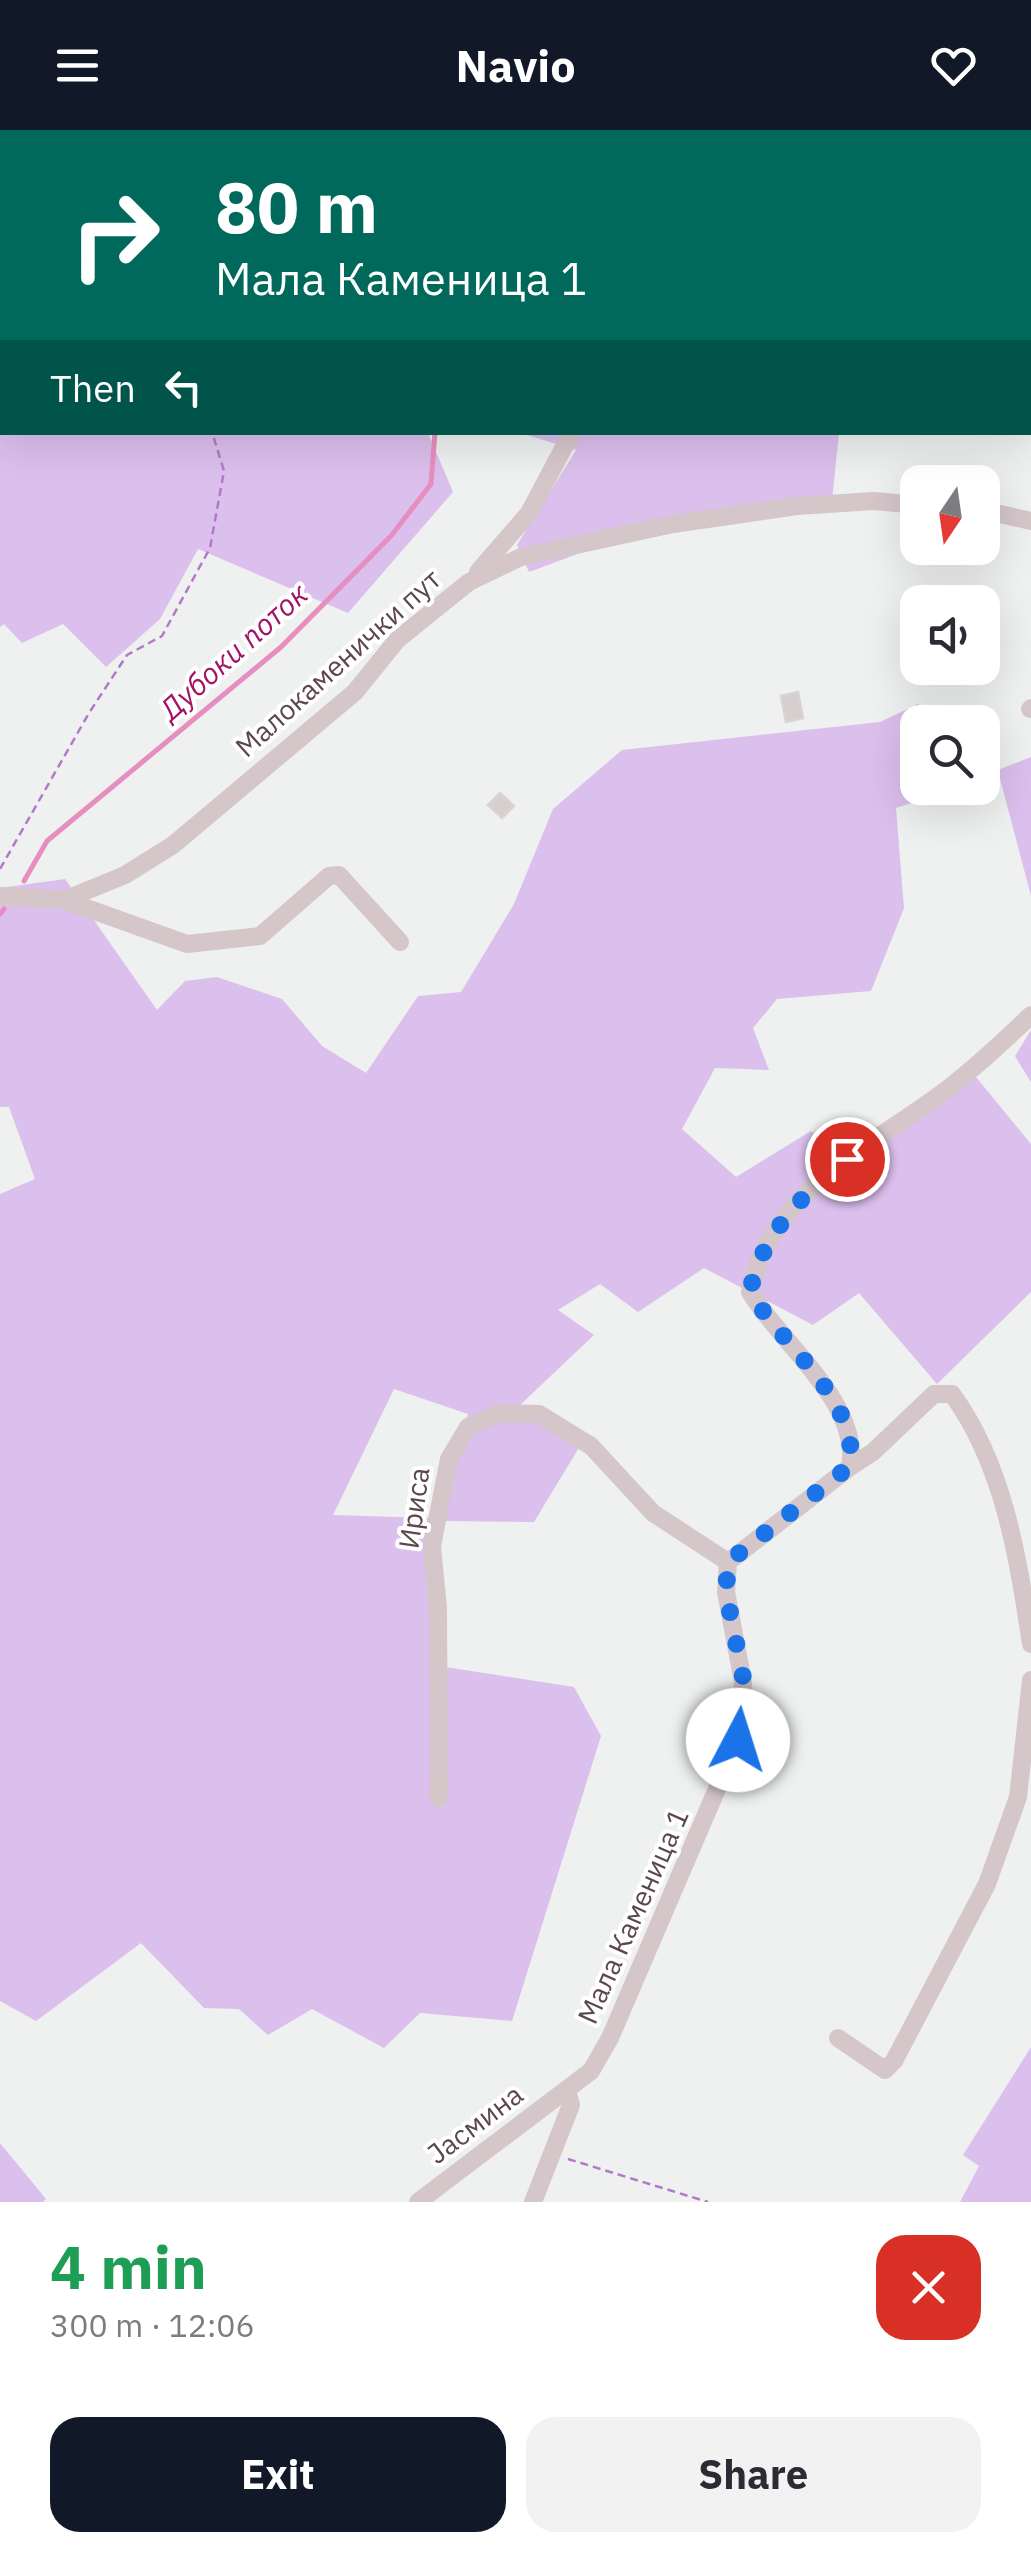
<!DOCTYPE html>
<meta charset="utf-8">
<style>
:root{--surface:#fff;--page:#f2f2f3;--text:#2b2b33;--muted:#7c7c81;--accent:#111827}
body{margin:0;font-family:"IBM Plex Sans",sans-serif;background:var(--page);color:var(--text);height:100vh;display:flex;flex-direction:column;font-size:38px;white-space:nowrap}
*{box-sizing:border-box;margin:0}
p{font-size:32px;color:var(--muted)}
.icon{flex:none;width:55px;height:55px;fill:none;stroke:currentColor;stroke-width:2;stroke-linecap:round;stroke-linejoin:round}
.map{position:relative;height:2072px;overflow:hidden}
.panel{display:flex;flex-direction:column;background:var(--surface);flex:1}
.panel>*{flex:none}
.hud{position:absolute;left:0px;top:0px;width:1032px;height:305px;box-shadow:0 10px 40px #0002;background:#00695c;color:#fff;overflow:hidden}
.needle{width:65px;rotate:193deg}
.buttons{position:absolute;left:900px;top:335px;display:grid;gap:20px}
.buttons a{display:grid;place-items:center;width:100px;height:100px;border-radius:20px;background:var(--surface);box-shadow:0 10px 40px #0002;font-size:50px}
.pin{position:absolute;display:grid;place-items:center;width:85px;height:85px;color:#fff;margin:-42px;border:5px solid #fff;border-radius:50%;box-shadow:0 2px 10px #0007}
.me{position:absolute;width:110px;margin:-55px;rotate:5deg;stroke-linejoin:round;filter:drop-shadow(0 0 8px #0008)}
.turn{display:flex;align-items:center;gap:35px;height:210px;padding:0 50px;font-size:45px}
.turn .icon{width:130px;height:130px;stroke-width:2.5}
.turn b{display:block;font-size:70px;line-height:85px}
.then{display:flex;align-items:center;height:95px;padding:0 50px;background:#0003;gap:20px;font-size:38px}
.round{display:grid;place-items:center;flex:none;width:105px;height:105px;border-radius:30px;background:var(--page)}
.headline{display:flex;align-items:center;justify-content:space-between;height:170px;padding:0 50px}
h1{font-size:60px;font-weight:700;line-height:75px;color:#1e9e55}
.action{display:flex;gap:20px;margin-top:auto;padding:20px 50px}
.action a{flex:1;height:115px;border-radius:30px;background:var(--accent);color:#fff;font-size:40px;font-weight:700;line-height:115px;text-align:center}
.action a+a{background:var(--page);color:var(--text)}
header{display:flex;justify-content:space-between;align-items:center;height:130px;padding:0 50px;background:var(--accent);color:#fff;font-size:45px;font-weight:700}
.map>svg:first-child{display:block}
.green{fill:#dbbfec}
.lines{fill:none;stroke-linecap:round;stroke-linejoin:round}
.stream{stroke:#e78ec0;stroke-width:5}
.building{fill:#d6cecf;stroke:#dad3d3;stroke-width:2.5}
.path{stroke:#b379c9;stroke-width:2.5;stroke-dasharray:8 5;stroke-linecap:butt}
.street{stroke:#d5c6ca;stroke-width:18}
.route{stroke:#1a73e8;stroke-width:18;stroke-dasharray:0 32.4}
.labels{text-anchor:middle;stroke-width:8;stroke-linejoin:round;paint-order:stroke}
.street-label{font-size:28px;fill:#5b474d;stroke:#fff}
.water-label{font-size:30px;font-style:italic;fill:#a21364;stroke:#fff}
</style>
<header><svg class="icon" aria-label="menu" viewBox="0 0 24 24"><path d="M4 6h16M4 12h16M4 18h16"/></svg>Navio<svg class="icon" aria-label="heart" viewBox="0 0 24 24"><path d="M12 20l-8-8c-3-5 5-10 8-4 3-6 11-1 8 4z"/></svg></header>
<div class="map">
<svg width="1031" height="2072" viewBox="0 0 1031 2072">
<rect width="100%" height="100%" fill="#eef1ef"/>
<g class="green">
<polygon points="0,0 1031,0 1031,230 1030,2 2,2 0,87"/>
<polygon points="0,175 2,302 428,303 453,362 348,483 198,419 160,489 106,537 63,494 22,513 4,494 0,497"/>
<polygon points="520,303 839,303 831,380 615,410 529,442 517,415 576,320"/>
<polygon points="918,574 944,592 918,592 918,658 958,658 896,678 904,778 871,861 777,869 753,898 769,940 715,938 682,999 736,1047 811,1001 846,1035 976,947 1031,1014 1031,1162 937,1254 859,1163 813,1195 704,1138 638,1182 600,1154 558,1180 594,1205 519,1276 583,1311 534,1392 443,1391 468,1284 394,1259 333,1385 431,1388 432,1535 574,1557 601,1606 512,1891 420,1883 384,1918 312,1879 268,1905 239,1879 204,1878 141,1813 36,1891 0,1871 0,1064 35,1049 9,977 0,977 0,758 65,749 157,880 185,851 217,847 282,869 322,916 366,943 418,866 461,862 514,774 553,679 622,620 880,592"/>
<polygon points="982,626 998,640 1031,627 1031,766 998,641 983,647"/>
<polygon points="1031,900 1031,952 1015,926"/>
<polygon points="1031,1917 1031,2072 960,2072 979,2036 963,2025"/>
<polygon points="0,2013 46,2069 43,2072 0,2072"/>
</g>
<g class="lines">
<g class="stream">
<polyline points="438,0 438,2"/>
<polyline points="24,751 47,711 281,517 391,406 431,354 435,302"/>
<polyline points="0,784 4,779"/>
</g>
</g>
<g class="building">
<polygon points="798,562 803,588 786,592 781,566"/>
<polygon points="500,663 514,676 502,688 488,675"/>
</g>
<g class="lines">
<g class="path">
<polyline points="971,2 971,0"/>
<polyline points="0,114 2,116"/>
<polyline points="1030,170 1031,171"/>
<polyline points="0,739 89,583 127,525 162,506 210,418 224,341 212,302"/>
<polyline points="568,2029 708,2072"/>
</g>
<g class="street">
<polyline points="515,0 515,2"/>
<polyline points="613,2 613,0"/>
<polyline points="982,380 1031,391"/>
<polyline points="478,442 529,383 572,302"/>
<polyline points="1030,579 1031,578"/>
<polyline points="0,766 64,770 125,745 173,715 355,562 397,510 469,452 521,427 673,394 797,376 874,371 918,375"/>
<polyline points="64,770 187,814 260,806 329,746 339,745 400,812"/>
<path d="M850,1337L873,1322L934,1264H952C1004,1335 1018,1428 1031,1514"/>
<polyline points="439,1668 438,1478 432,1416 449,1329 468,1297 500,1283 539,1284 591,1316 653,1383 728,1432"/>
<polyline points="838,1908 885,1940 894,1931 987,1754 1018,1667 1031,1550"/>
<path d="M418,2072L591,1941L610,1908L738,1610L743,1552L726,1462L728,1432L850,1337C861,1272 780,1213 750,1162C770,1059 875,1015 950,957C978,935 1005,910 1031,885"/>
<polyline points="533,2072 571,1975 567,1961"/>
</g>
</g>
<g class="lines">
<path class="route" d="M738,1610L744,1552L726,1462L728,1432L850,1336C860,1271 780,1213 750,1162C761,1105 803,1064 847,1029"/>
</g>
<g class="labels">
<g class="street-label">
<text transform="translate(338 533) rotate(-42)" y="10">Малокаменички пут</text>
<text transform="translate(414 1378) rotate(-82)" y="10">Ириса</text>
<text transform="translate(633 1786) rotate(-66)" y="10">Мала Каменица 1</text>
<text transform="translate(475 1994) rotate(-37)" y="10">Јасмина</text>
</g>
<g class="water-label">
<text transform="translate(234 522) rotate(-42)" y="10">Дубоки поток</text>
</g>
</g>
</svg>
<div class="buttons">
<a><svg class="needle" viewBox="-14 -14 28 28"><path d="M0-13l5 13h-10z" fill="#e53935"/><path d="M0 13l5-13h-10z" fill="#7c7c81"/></svg></a>
<a><svg class="icon" aria-label="sound" viewBox="0 0 24 24"><path d="M4 9h4l5-4v14l-5-4H4zM17 9q2 3 0 6"/></svg></a>
<a><svg class="icon" aria-label="search" viewBox="0 0 24 24"><circle cx="10" cy="10" r="6"/><path d="M15 15l6 6"/></svg></a>
</div>
<div class="pin" style="left:847px;top:1029px;background:#d93025"><svg class="icon" aria-label="arrive" viewBox="0 0 24 24"><path d="M6 21V4h12l-3 4 3 4H6"/></svg></div>
<svg class="me" style="left:738px;top:1610px" viewBox="-20 -20 40 40"><circle r="19" fill="#fff"/><path d="M0-13L10 11 0 6-10 11z" fill="#1a73e8"/></svg>
<div class="hud">
<div class="turn"><svg class="icon" aria-label="right" viewBox="0 0 24 24"><path d="M7 20v-9h11M14 6l5 5-5 5"/></svg><div><b>80 m</b>Мала Каменица 1</div></div>
<div class="then">Then<svg class="icon" aria-label="left" viewBox="0 0 24 24"><path d="M17 20v-9H6M10 6l-5 5 5 5"/></svg></div>
</div>
</div>
<section class="panel">
<div class="headline"><div><h1>4 min</h1><p>300 m · 12:06</p></div><a class="round" style="background:#d93025;color:#fff"><svg class="icon" aria-label="close" viewBox="0 0 24 24"><path d="M6 6l12 12M18 6L6 18"/></svg></a></div>
<div class="action"><a>Exit</a><a>Share</a></div>
</section>
